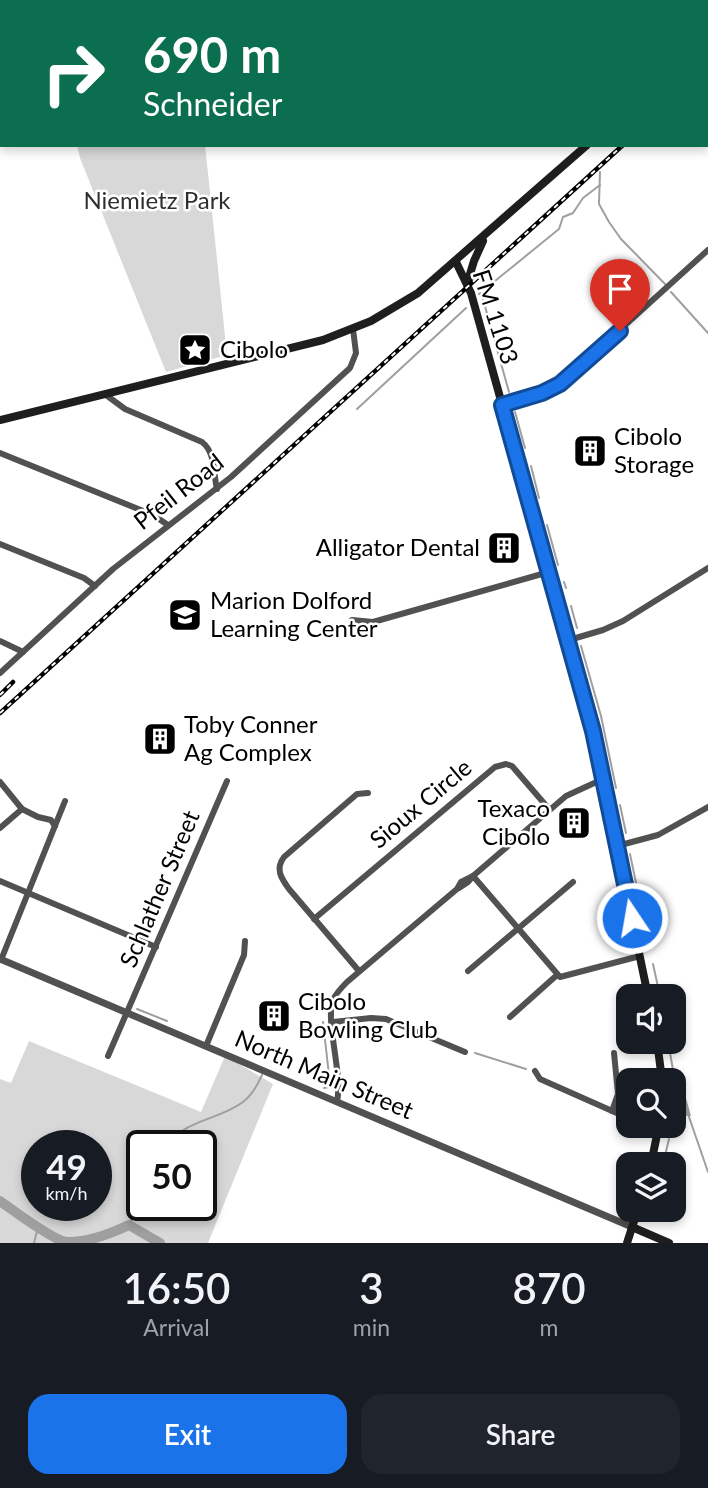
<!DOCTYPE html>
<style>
:root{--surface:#171b24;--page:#20242c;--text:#f1f3f6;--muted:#9ea1a6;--accent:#1a73e8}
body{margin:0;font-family:Lato,sans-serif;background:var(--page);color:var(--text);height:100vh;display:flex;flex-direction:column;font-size:26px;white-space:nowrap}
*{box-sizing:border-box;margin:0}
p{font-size:23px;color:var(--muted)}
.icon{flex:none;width:38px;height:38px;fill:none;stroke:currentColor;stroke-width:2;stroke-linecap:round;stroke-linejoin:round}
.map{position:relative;height:1243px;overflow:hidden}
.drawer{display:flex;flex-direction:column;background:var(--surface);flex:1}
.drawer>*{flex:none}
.hud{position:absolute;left:0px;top:0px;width:709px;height:147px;box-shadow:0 4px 10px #0003;background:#0b6e4f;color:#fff;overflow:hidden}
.tools{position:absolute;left:616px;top:984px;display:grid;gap:14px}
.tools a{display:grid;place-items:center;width:70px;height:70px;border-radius:14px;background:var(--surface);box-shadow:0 4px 10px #0003;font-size:35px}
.speed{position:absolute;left:21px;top:1130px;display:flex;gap:14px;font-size:35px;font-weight:700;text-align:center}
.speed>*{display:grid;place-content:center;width:91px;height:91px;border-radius:50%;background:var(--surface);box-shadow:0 4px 10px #0003;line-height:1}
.speed small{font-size:18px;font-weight:400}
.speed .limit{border:4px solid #111;border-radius:10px;background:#fff;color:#111}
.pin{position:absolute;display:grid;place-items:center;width:60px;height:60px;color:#fff;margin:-72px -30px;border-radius:50% 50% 50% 0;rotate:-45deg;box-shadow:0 0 7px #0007}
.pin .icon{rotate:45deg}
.me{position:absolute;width:77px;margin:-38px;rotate:348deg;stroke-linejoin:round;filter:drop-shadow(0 0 5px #0008)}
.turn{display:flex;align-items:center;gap:24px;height:147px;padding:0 28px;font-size:32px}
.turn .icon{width:91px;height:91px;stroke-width:2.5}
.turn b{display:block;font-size:49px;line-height:60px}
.eta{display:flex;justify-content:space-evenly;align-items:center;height:119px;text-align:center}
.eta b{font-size:42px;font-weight:600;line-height:49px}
.action{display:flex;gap:14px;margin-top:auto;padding:14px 28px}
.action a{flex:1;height:80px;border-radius:21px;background:var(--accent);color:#fff;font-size:28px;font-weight:600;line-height:80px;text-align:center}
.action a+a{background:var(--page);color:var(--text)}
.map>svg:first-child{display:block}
.green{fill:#d8d8d8;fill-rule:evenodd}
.water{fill:#9f9f9f}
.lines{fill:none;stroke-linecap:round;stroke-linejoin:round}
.stream{stroke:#9f9f9f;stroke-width:2}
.river{stroke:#9f9f9f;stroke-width:10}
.minor{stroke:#515151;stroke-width:6}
.tertiary{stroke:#515151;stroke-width:7}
.secondary{stroke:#1e1e1e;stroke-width:8}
.rail-casing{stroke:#000;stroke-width:4.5}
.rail{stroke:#fff;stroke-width:2;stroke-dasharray:5;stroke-linecap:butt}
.route-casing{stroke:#114b97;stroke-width:18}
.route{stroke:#1a73e8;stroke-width:12}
.labels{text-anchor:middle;stroke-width:5;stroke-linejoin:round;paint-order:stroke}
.park-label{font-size:24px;fill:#2f2f2f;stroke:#fff}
.street-label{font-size:24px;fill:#000;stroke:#fff}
.poi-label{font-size:24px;fill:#000;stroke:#fff;text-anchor:start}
</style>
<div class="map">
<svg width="708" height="1243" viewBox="0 0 708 1243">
<rect width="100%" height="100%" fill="#fff"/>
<g class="green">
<polygon points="0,0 255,0 2,2 0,91"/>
<polygon points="77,145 205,145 227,355 166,372 80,158"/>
<path d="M29,1041L201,1112L225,1056L273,1084L208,1243H0V1079L11,1083ZM37,1146H96V1206H37ZM142,1146H201V1206H142Z"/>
</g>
<polygon class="water" points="674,1095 686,1098 691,1116 674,1115"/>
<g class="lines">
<g class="stream">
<polyline points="520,2 520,0"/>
<polyline points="600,172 599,204 609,222 621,239 665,284"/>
<polyline points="481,292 509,392"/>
<polyline points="671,292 708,333"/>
<polyline points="479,294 559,229 563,217 573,213 583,198 600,185"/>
<polyline points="357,409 466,308"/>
<polyline points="515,412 525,448"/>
<polyline points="531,466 539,498"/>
<polyline points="547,525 558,565"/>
<polyline points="564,582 566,588"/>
<polyline points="571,606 577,628"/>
<polyline points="581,646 601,716 616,788"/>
<polyline points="620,805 626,833"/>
<polyline points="630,854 641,907"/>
<polyline points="645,923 648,941"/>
<polyline points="653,964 660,996"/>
<polyline points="137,1009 167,1021"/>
<polyline points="323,1022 330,1084 329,1087 324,1088"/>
<polyline points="668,1041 673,1070"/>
<polyline points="475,1053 526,1069"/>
<polyline points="688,1114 708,1172"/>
<path d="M166,1146C188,1118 217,1121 243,1102C251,1096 258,1084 262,1075"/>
<polyline points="663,1164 669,1139"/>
<polyline points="650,1210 650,1209"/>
<polyline points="129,1225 142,1195"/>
<polyline points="34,1243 38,1227"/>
</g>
<g class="river">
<polyline points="252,2 255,0"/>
<polyline points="0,91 2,91"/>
<path d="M0,1201C14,1211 51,1239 66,1242C86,1243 112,1233 129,1225L160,1243"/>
</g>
<g class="minor">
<polyline points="578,0 578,2"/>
<path d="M106,395L125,409L202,442C216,453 213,473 217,489"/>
<polyline points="502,405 542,393 560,384 708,250"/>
<polyline points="0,453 153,515 168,525"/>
<polyline points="0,544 84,578 95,586"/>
<polyline points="352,620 373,622 549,572"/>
<polyline points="569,640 603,630 623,621 708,568"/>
<polyline points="0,641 23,652"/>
<polyline points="0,673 113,569 231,477 350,368 356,353 353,329"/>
<polyline points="0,782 22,809 38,817 51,820 55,826"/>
<polyline points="0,828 22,809"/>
<polyline points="617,846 658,835 708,807"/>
<polyline points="473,876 560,977 640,956"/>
<polyline points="0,881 156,947"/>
<polyline points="459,888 468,882 473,876 566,796 603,779"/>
<polyline points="314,919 495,767 506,764 512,766 549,809"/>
<polyline points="1,960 65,801"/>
<path d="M359,971L289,889C281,878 275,869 284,857L357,794L368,793"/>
<polyline points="468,971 573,882"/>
<polyline points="510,1017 557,975"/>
<polyline points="333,1022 371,1018 386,1019 465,1052"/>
<polyline points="206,1046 244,955 245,941"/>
<polyline points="108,1056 227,781"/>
<polyline points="535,1071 540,1079 628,1118"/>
<path d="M337,1102C343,1073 325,1022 333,1000C336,993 342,987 347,982L457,889L461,882L473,876"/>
<polyline points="612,1111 618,1094 614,1053"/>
</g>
<polyline class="tertiary" points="0,959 632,1227"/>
<g class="secondary">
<polyline points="707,36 708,35"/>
<polyline points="456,262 471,293 593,731 648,996"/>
<polyline points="467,284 474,261 483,241"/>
<polyline points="0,420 323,340 371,321 418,293 587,145"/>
<polyline points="657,1041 662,1080"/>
<polyline points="651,1164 659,1125"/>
<polyline points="632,1227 669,1243"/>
<polyline points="627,1243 638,1209"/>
</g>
<defs>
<g id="rail">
<polyline points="707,69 708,68"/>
<polyline points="0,695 13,682"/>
<polyline points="0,713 623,145"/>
</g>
</defs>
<use href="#rail" class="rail-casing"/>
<use href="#rail" class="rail"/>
</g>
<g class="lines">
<defs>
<polyline id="route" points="620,331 560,384 542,393 502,405 593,731 632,918"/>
</defs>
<use href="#route" class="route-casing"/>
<use href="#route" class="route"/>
</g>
<defs>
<symbol id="sight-square" viewBox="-11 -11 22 22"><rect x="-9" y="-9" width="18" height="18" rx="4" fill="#000" stroke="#fff"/><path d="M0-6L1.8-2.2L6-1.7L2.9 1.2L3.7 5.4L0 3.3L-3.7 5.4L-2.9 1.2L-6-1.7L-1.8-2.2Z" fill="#fff"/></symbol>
<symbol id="building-square" viewBox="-11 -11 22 22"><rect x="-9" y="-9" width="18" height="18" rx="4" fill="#000" stroke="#fff"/><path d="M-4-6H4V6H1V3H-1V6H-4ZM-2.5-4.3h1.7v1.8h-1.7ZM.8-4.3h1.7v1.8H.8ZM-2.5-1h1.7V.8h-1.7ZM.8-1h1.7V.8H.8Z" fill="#fff"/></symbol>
<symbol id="school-square" viewBox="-11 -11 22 22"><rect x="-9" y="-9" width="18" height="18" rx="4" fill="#000" stroke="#fff"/><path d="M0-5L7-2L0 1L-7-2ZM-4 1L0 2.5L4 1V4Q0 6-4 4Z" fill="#fff"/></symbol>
</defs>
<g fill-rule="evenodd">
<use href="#sight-square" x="176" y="331" width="38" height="38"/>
<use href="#building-square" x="571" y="432" width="38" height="38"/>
<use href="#building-square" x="485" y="529" width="38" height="38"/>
<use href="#school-square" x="166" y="596" width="38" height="38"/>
<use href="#building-square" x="141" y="720" width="38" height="38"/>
<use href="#building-square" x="555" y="804" width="38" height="38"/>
<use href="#building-square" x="255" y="997" width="38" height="38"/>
</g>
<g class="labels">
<g class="park-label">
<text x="157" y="209">Niemietz Park</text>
</g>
<g class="street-label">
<text transform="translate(495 317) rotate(72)" y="8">FM 1103</text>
<text transform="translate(179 492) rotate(-38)" y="8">Pfeil Road</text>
<text transform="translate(421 804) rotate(-40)" y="8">Sioux Circle</text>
<text transform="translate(160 889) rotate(-67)" y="8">Schlather Street</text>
<text transform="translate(324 1075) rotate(23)" y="8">North Main Street</text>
</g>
<g class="poi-label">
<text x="220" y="358">Cibolo</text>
<text x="614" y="445">Cibolo<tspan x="614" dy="28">Storage</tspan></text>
<text x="480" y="556" text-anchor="end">Alligator Dental</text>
<text x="210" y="609">Marion Dolford<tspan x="210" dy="28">Learning Center</tspan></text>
<text x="184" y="733">Toby Conner<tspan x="184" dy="28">Ag Complex</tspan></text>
<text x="550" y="817" text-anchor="end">Texaco<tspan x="550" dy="28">Cibolo</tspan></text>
<text x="298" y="1010">Cibolo<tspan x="298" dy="28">Bowling Club</tspan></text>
</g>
</g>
</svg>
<div class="tools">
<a><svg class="icon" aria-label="sound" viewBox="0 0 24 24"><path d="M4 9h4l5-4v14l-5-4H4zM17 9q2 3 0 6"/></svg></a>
<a><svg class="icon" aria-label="search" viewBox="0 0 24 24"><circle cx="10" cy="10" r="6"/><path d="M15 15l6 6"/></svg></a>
<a><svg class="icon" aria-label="layers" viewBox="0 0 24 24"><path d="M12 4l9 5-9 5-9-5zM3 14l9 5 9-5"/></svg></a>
</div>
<div class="speed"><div>49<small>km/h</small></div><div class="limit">50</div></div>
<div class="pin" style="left:620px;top:331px;background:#d93025"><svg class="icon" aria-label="arrive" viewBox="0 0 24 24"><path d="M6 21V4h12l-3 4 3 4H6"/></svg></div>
<svg class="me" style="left:632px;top:918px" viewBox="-20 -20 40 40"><circle r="17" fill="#1a73e8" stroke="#fff" stroke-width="3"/><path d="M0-11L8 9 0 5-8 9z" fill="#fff"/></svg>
<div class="hud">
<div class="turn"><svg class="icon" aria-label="right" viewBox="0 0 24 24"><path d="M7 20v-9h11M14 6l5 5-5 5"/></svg><div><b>690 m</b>Schneider</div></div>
</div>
</div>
<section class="drawer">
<div class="eta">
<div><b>16:50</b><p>Arrival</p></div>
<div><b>3</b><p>min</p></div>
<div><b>870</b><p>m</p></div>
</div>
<div class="action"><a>Exit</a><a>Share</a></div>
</section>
